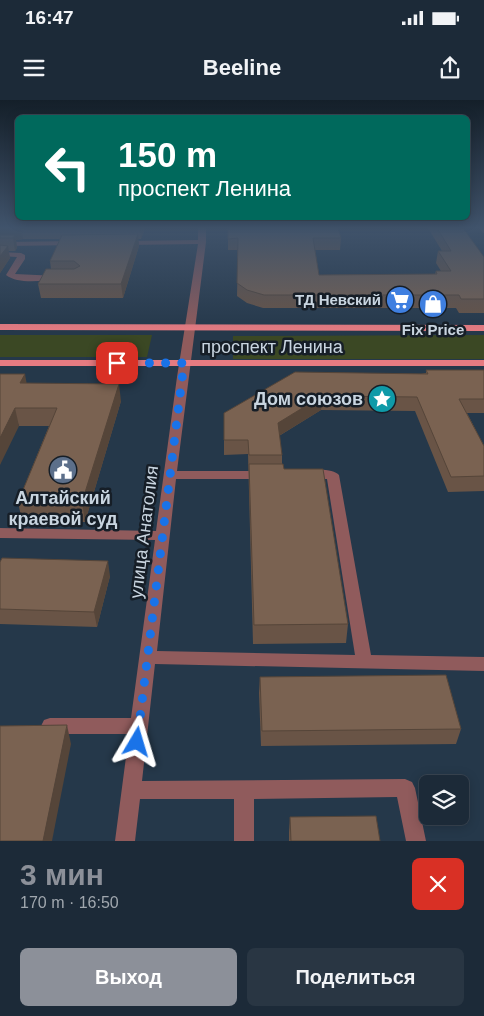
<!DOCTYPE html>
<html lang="ru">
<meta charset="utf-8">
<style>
:root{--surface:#1c2a38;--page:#293643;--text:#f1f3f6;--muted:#a0a7ae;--line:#3a4653;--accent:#8c9099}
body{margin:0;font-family:Helvetica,sans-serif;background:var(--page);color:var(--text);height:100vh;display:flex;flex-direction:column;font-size:19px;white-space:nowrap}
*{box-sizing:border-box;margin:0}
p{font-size:16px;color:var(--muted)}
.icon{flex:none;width:28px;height:28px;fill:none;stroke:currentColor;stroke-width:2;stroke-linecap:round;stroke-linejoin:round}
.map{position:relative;height:741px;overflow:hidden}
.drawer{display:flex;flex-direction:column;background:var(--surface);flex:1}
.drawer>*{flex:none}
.banner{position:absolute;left:15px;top:15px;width:455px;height:105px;border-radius:8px;box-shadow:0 2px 12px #0003,0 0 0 1px var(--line);background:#00695c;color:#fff;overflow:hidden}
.buttons{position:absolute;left:419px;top:675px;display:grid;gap:10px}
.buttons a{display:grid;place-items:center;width:50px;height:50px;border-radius:8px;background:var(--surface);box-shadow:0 2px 12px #0003,0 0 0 1px var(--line);font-size:25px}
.pin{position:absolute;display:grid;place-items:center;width:42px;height:42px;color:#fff;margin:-21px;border-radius:10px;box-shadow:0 2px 8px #0006}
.me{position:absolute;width:55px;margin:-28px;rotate:7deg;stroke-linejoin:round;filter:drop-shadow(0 0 4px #0008)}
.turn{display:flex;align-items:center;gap:18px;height:105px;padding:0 20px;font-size:22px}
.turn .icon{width:65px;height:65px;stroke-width:2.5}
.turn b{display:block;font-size:35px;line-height:42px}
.round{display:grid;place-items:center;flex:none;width:52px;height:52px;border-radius:8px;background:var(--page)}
.summary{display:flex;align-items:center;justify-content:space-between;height:85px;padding:0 20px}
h1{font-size:30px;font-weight:600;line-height:38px;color:var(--accent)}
.action{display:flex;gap:10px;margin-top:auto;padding:10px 20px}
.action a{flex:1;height:58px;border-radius:8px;background:var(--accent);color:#fff;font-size:20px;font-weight:600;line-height:58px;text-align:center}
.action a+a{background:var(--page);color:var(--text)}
.status{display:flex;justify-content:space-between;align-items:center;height:35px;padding:0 25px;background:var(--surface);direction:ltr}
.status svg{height:14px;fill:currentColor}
header{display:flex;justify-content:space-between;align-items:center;height:65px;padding:0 20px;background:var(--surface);font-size:22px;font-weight:600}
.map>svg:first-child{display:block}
.green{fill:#3b4824}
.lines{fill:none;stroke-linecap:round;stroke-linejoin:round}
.minor{fill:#905b5c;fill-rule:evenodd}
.major{fill:#e67b81;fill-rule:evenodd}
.wall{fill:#695446}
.shaded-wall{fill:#554539}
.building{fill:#7a6251;stroke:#554539}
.route{stroke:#1a73e8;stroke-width:9;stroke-dasharray:0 16.2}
.labels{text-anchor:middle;stroke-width:5;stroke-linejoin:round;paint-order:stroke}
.far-poi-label{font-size:15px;font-weight:bold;fill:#c9d5e0;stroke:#161e27;text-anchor:end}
.street-label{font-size:18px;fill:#c9d5e0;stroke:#161e27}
.poi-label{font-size:18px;font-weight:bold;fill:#c9d5e0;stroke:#161e27;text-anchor:end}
</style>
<div class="status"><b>16:47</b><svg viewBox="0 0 49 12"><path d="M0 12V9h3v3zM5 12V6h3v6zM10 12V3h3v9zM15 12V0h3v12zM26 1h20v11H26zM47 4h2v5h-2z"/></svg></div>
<header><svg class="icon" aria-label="menu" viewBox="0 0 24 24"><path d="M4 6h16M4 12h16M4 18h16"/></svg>Beeline<svg class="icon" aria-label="share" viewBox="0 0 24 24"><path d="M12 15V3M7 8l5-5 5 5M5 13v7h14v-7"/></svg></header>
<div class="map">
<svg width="484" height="741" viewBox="0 0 484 741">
<rect width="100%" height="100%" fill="#25384a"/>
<g class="green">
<polygon points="0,235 152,235 147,257 0,257"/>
<polygon points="484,235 484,259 233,259 233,236"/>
</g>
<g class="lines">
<g class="minor">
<path d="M198,128H206V142L177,371H264L270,375L264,379H176L157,551L355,555L327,379H307L301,375C307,368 333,368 339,375L371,555L484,557V571L155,564L142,681L405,679L412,682L415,688L426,741H406L397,697L254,699V741H234V699H140L135,741H115L129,634H50L44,632L41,626L44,620L50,618H131L155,440L0,438V428L156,431L177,277L198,144L122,145L118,143L122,141L198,140Z"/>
<polygon points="479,128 484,128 484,133 482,132"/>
<polygon points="75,141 78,141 78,145 4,146 0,144 4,142"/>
<path d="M0,152L21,153L25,155V159L15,174L58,176L62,178L58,180C42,180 19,185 6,175L17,157L0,156Z"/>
</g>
<g class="major">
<polygon points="0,224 484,225 484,231 0,230"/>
<rect x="0" y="260" width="484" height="6"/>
</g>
</g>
<g class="wall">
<polygon points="0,128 145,128 141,139 138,139 139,146 123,198 41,198 38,184 51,169 50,161 61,139 23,139 16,140 17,148 15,151 8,151 10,158 0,173"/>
<polygon points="228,128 341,138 340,150 315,150 319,175 435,174 436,171 441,171 436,163 438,151 442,151 428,128 463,128 484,157 484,213 459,213 456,208 263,208 247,203 237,196 238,150 228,150"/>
<polygon points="426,270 484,270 484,313 467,313 484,346 484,391 448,392 415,311 321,310 279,336 282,355 282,364 348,524 346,543 253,544 248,354 224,355 224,313 426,273"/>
<polygon points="0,274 26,283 121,301 85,422 22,421 18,402 49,326 19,326"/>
<polygon points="0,462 110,476 97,527 0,524"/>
<polygon points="260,577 461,629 456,644 261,646 259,593"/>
<polygon points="290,717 380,741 289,741 289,732"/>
</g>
<g class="shaded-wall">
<polygon points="10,128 22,128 23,139 16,140 17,148 15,151 13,138 0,138 0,130"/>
<polygon points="140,128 145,128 141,139"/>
<polygon points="138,134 139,146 123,198 121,184"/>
<polygon points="8,146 10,158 0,173 0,156"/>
<polygon points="25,274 28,291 20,283"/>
<polygon points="119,284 121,301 85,422 82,402"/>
<polygon points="322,296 321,310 277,337 278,323"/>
<polygon points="15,308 19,326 0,365 0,338"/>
<polygon points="108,461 110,476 97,527 94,512"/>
<polygon points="67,625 71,644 52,741 43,741"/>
</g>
<g class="building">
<polygon points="228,128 338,128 341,138 313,138 319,175 437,174 436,171 451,171 438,151 451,151 437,128 463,128 484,157 484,199 461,199 459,195 264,195 247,190 237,183 238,138 228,139"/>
<polygon points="138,134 121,184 38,184 46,169 74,169 80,166 74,161 50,161 62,135"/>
<polygon points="0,135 15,135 13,138 0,138"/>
<polygon points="0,145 8,146 0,156"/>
<polygon points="426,270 484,270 484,299 459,299 484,346 484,376 451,377 417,297 322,296 278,323 282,355 249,355 248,340 224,340 224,313 295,272 428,274"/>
<polygon points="0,274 25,274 20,283 119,284 82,402 18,402 57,308 15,308 0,338"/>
<polygon points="249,364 283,364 284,369 323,369 348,524 254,525"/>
<polygon points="2,458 108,461 94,512 0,509 0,462"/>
<polygon points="446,575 461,629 262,631 260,577"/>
<polygon points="67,625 43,741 0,741 0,626"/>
<polygon points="376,716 380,741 291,741 290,717"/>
</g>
<linearGradient id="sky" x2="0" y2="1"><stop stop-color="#141f29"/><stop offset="0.55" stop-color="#40536b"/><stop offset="1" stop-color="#40536b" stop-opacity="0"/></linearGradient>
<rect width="484" height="232" fill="url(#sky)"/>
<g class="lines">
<polyline class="route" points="117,263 184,263 137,642"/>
</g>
<defs>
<symbol id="supermarket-disc" viewBox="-11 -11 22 22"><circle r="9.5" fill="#3f7fe0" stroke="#161e27"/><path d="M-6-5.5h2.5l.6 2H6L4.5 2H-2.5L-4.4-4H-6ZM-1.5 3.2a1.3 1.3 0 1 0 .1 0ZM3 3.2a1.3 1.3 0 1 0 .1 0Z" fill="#fff"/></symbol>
<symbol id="shop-disc" viewBox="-11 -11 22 22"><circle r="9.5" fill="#3f7fe0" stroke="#161e27"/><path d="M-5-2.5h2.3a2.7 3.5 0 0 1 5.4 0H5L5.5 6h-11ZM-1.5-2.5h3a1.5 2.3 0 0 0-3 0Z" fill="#fff"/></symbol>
<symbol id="sight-disc" viewBox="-11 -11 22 22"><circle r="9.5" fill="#0f9aa8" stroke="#161e27"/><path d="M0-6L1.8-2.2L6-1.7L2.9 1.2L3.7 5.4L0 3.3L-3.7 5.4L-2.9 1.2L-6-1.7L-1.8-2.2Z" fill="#fff"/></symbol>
<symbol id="civic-disc" viewBox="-11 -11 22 22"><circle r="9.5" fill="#5c6f8a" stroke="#161e27"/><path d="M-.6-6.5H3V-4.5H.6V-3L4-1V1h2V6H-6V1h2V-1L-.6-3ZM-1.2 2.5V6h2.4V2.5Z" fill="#fff"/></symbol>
</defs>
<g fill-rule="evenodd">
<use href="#supermarket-disc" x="384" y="184" width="32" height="32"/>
<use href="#shop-disc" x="417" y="188" width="32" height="32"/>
<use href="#sight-disc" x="366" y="283" width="32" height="32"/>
<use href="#civic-disc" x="47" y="354" width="32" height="32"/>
</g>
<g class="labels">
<g class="far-poi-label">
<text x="381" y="205">ТД Невский</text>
<text x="433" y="235" text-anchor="middle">Fix Price</text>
</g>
<g class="street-label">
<text x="272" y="253">проспект Ленина</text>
<text transform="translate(144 432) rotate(-83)" y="6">улица Анатолия</text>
</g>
<g class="poi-label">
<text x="363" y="305">Дом союзов</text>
<text x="63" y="404" text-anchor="middle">Алтайский<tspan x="63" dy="21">краевой суд</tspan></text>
</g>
</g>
</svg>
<div class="buttons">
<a><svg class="icon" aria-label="layers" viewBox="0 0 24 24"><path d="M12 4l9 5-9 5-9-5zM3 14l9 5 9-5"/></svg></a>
</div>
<div class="pin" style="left:117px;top:263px;background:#d93025"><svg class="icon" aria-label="arrive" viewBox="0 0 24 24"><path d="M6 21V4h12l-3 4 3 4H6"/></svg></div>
<svg class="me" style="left:137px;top:642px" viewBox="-20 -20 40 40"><path d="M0-17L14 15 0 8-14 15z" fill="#1a73e8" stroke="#fff" stroke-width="4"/></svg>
<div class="banner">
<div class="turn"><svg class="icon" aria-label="left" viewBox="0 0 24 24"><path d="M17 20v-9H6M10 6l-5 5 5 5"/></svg><div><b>150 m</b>проспект Ленина</div></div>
</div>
</div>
<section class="drawer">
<div class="summary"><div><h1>3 мин</h1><p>170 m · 16:50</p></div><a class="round" style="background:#d93025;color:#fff"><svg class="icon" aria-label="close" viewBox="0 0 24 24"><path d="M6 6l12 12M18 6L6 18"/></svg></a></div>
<div class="action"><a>Выход</a><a>Поделиться</a></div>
</section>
